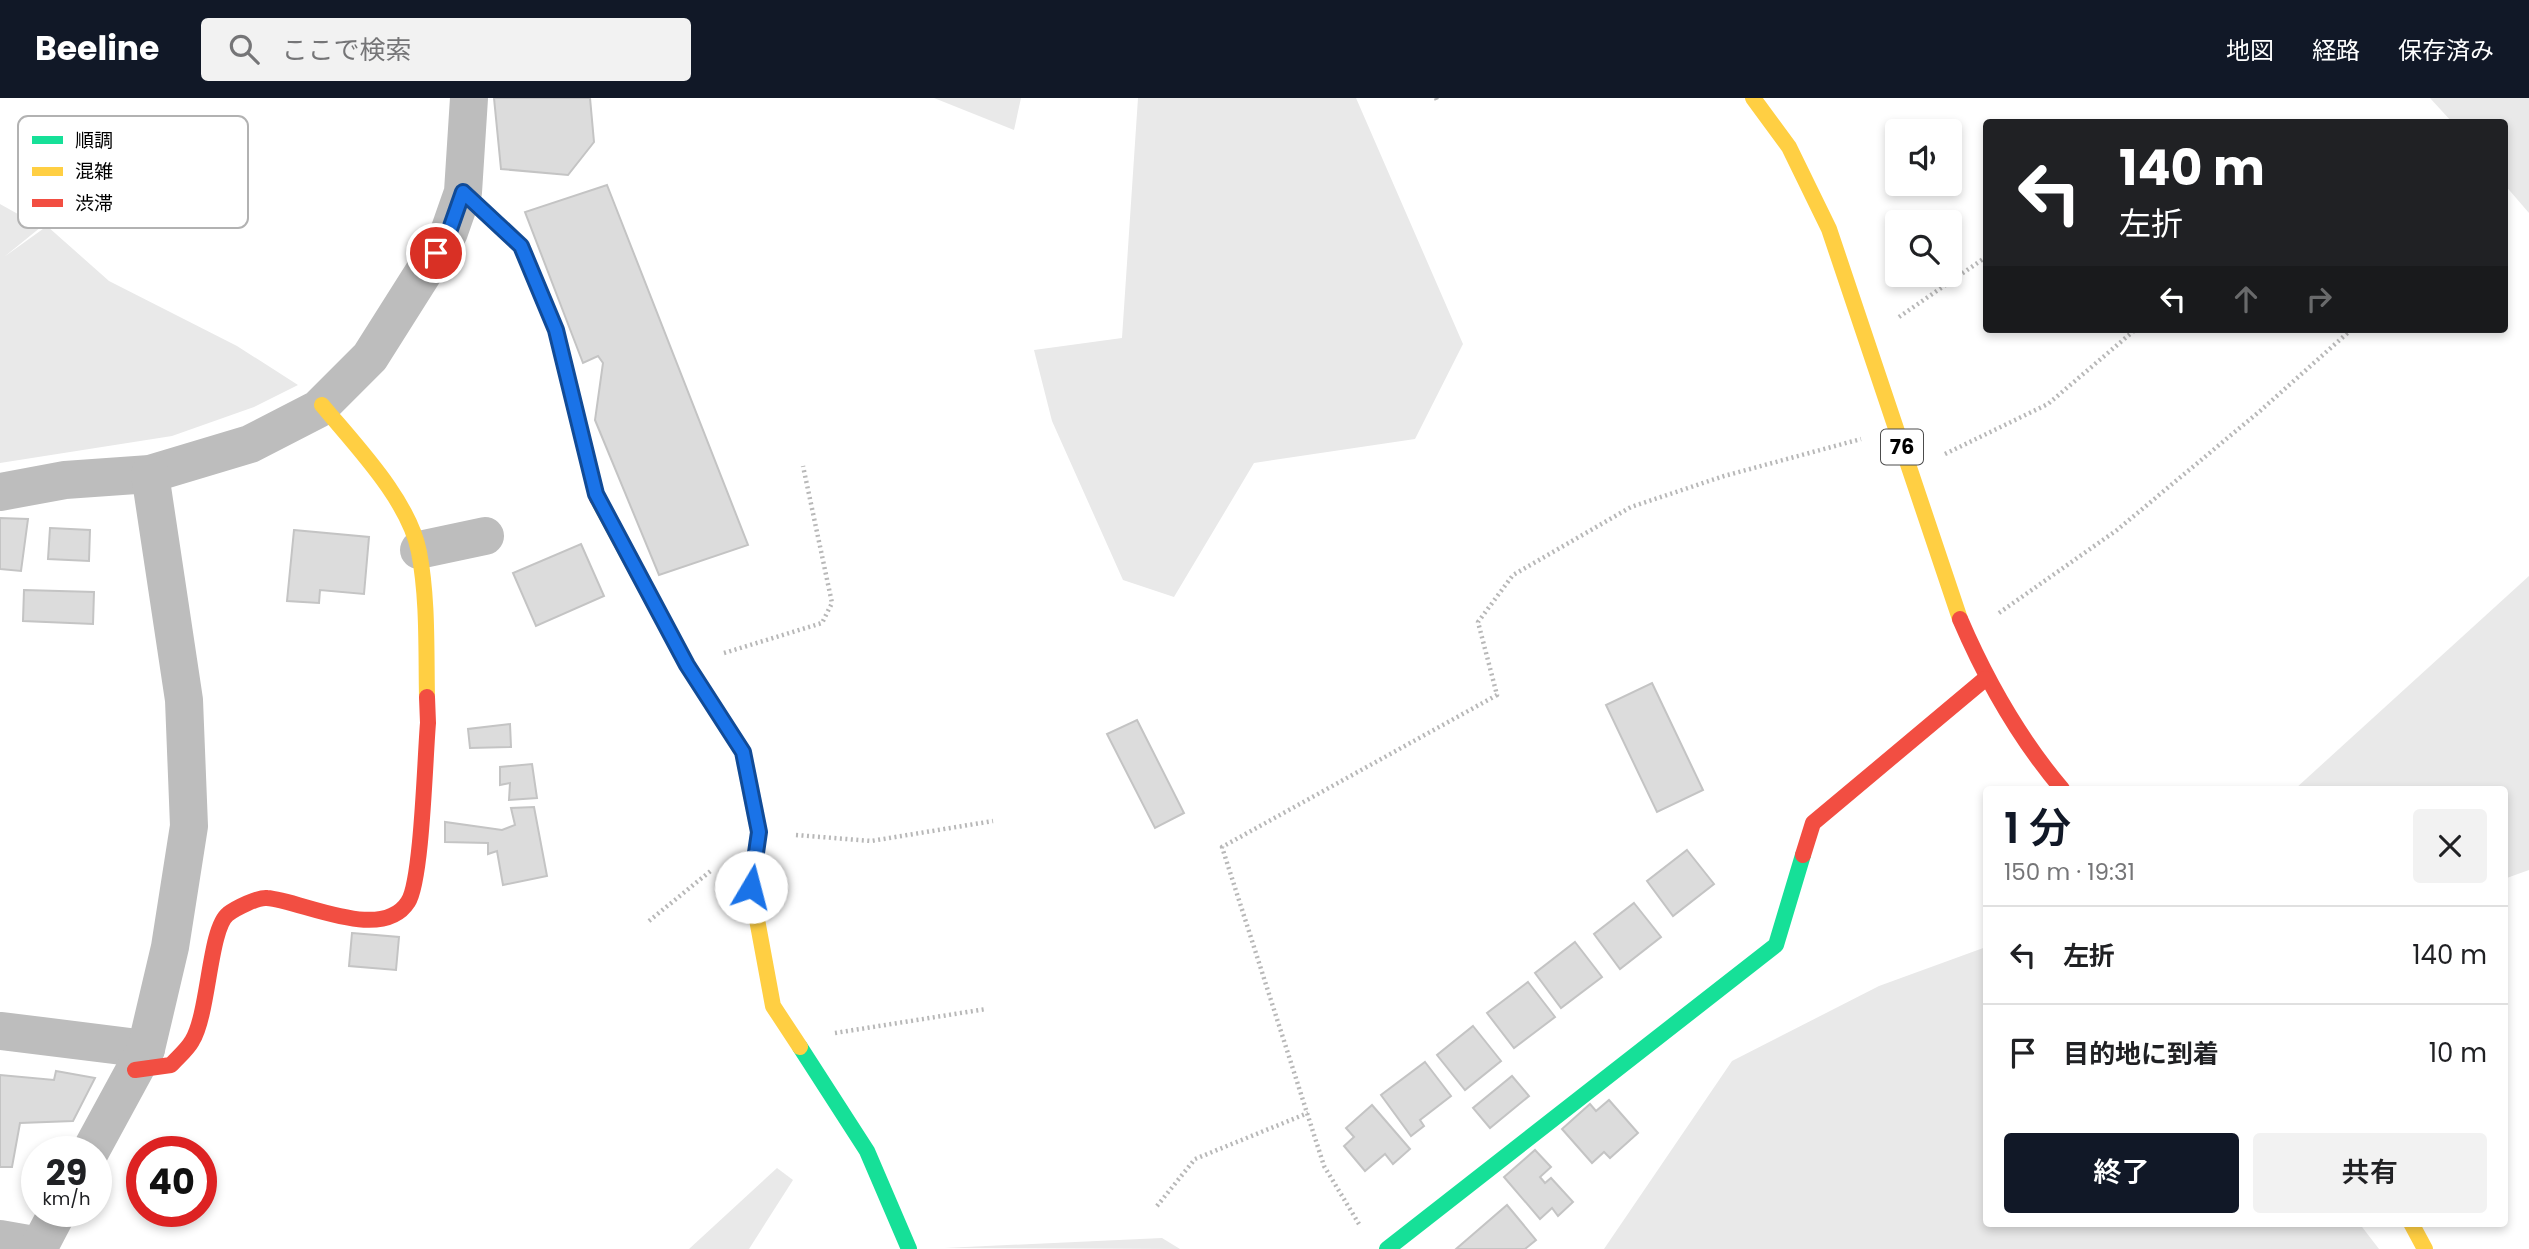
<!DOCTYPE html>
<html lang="ja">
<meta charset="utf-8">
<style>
:root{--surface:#fff;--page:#f2f2f2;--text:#202124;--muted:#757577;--line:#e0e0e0;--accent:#111827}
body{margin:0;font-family:Poppins,"Noto Sans JP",sans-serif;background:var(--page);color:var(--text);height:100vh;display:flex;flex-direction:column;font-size:26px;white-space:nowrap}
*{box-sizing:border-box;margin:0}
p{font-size:23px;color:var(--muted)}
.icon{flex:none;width:38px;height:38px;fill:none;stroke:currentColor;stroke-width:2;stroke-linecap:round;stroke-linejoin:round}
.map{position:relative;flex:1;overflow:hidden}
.drawer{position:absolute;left:1983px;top:688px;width:525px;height:441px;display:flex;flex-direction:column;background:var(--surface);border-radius:7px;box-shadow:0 4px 10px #0003}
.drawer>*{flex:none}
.guide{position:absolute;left:1983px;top:21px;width:525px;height:214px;border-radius:7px;box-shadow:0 4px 10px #0003;background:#202124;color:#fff;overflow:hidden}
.buttons{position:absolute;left:1885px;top:21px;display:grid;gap:14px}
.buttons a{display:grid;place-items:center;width:77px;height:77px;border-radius:7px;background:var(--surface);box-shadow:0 4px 10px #0003;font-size:35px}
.speed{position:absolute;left:21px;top:1038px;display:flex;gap:14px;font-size:35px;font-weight:700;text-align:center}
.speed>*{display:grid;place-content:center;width:91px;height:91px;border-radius:50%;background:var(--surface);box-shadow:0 4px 10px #0003;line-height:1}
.speed small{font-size:18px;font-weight:400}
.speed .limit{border:10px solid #d22;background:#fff;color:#111}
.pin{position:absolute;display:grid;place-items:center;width:60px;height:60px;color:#fff;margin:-30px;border:4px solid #fff;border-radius:50%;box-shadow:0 2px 7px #0007}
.me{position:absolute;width:77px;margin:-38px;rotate:8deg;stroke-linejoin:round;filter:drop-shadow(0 0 5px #0008)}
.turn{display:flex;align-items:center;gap:24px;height:147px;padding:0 21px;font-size:32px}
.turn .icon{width:91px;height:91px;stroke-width:2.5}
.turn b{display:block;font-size:49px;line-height:60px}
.lanes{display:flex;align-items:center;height:66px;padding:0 21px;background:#0003;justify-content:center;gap:35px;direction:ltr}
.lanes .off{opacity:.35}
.round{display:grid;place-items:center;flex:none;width:74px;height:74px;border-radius:7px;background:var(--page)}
.headline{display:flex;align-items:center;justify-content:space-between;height:119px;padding:0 21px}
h1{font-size:42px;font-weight:600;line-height:52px;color:var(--accent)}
.action{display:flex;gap:14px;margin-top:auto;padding:14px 21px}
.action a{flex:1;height:80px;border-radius:7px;background:var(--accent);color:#fff;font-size:28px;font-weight:600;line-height:80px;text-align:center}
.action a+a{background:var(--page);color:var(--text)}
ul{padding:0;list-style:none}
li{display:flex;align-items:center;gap:21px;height:98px;padding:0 21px;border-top:2px solid var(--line)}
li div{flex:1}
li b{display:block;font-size:26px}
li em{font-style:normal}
header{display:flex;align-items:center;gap:42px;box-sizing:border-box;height:98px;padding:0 35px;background:var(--accent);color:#fff}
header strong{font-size:33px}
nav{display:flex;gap:38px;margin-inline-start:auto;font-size:24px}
.search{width:490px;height:63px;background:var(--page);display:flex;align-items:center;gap:18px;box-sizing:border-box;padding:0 24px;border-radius:7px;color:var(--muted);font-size:26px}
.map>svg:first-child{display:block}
.green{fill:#e9e9e9}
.building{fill:#dcdcdc;stroke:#c4c4c4;stroke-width:2}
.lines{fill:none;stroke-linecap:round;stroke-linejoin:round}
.path{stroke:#b8b8b8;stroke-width:4.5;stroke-dasharray:2 3.5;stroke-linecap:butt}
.street{stroke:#bdbdbd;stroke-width:38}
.fast{stroke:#16e098;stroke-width:16}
.slow{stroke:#ffcf43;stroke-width:16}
.jam{stroke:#f24e42;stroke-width:16}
.route-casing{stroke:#114b97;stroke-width:18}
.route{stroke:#1a73e8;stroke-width:12}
.labels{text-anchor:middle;stroke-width:5;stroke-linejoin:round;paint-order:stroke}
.shield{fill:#fff;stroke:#4c4c4c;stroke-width:2}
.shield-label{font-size:21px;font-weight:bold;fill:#000}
.key{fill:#fff;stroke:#b2b2b2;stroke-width:2}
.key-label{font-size:19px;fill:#000}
</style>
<header>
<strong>Beeline</strong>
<div class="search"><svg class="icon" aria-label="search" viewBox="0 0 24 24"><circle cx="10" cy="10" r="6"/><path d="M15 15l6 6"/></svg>ここで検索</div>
<nav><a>地図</a><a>経路</a><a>保存済み</a></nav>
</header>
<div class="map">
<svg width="2529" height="1151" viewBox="0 0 2529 1151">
<rect width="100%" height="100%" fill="#fff"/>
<g class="green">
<polygon points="934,0 1021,0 1014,32"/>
<polygon points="1138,0 1356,0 1463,246 1415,341 1254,365 1174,499 1123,482 1052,323 1034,252 1122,240"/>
<polygon points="2430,0 2529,0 2529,115 2504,86 2504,24 2452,24"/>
<polygon points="0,106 41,129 4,159 47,128 109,183 237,248 298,287 254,309 172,338 0,365"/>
<polygon points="2529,478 2529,772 2504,781 2504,691 2295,691"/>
<polygon points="1986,849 1986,1125 2359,1125 2379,1151 1604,1151 1732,963 1879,888"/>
<polygon points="777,1070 793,1082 749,1151 689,1151"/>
<polygon points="1162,1140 1180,1151 944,1150"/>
</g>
<g class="building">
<polygon points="494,0 590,0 594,44 568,77 501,71"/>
<polygon points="607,87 748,447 659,477 595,322 603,265 598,258 583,265 525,114"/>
<polygon points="0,420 28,421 21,473 0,471"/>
<polygon points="50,430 90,432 89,463 48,461"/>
<polygon points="294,432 369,439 364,496 320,492 319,505 287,503"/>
<polygon points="581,446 604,498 536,528 513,475"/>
<polygon points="24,492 94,494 93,526 23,523"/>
<polygon points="1652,585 1703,692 1657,714 1606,607"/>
<polygon points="1137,622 1184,715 1155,730 1107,636"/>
<polygon points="510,626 511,649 470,650 468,631"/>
<polygon points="532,666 537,700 509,702 510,685 500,687 500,669"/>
<polygon points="534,709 547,778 503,787 497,753 488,756 488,745 445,744 445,724 502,732 515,727 511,710"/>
<polygon points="1687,752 1714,786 1673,818 1647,783"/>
<polygon points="1634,805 1661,839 1620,871 1594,836"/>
<polygon points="352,835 399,839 396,872 349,868"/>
<polygon points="1575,844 1602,879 1561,910 1535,875"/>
<polygon points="1528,884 1555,919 1514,950 1487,915"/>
<polygon points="1473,928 1501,963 1465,992 1437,957"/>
<polygon points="1425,964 1451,998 1420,1022 1424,1028 1411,1038 1381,997"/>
<polygon points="56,973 95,980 73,1023 20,1025 12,1069 0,1069 0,977 54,982"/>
<polygon points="1512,978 1529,998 1490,1030 1473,1010"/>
<polygon points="1609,1002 1638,1035 1610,1060 1604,1054 1592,1065 1562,1031 1590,1006 1596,1013"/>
<polygon points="1372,1007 1410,1051 1393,1066 1385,1056 1365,1073 1344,1048 1354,1039 1346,1030"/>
<polygon points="1535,1052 1551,1069 1540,1079 1545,1085 1551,1080 1573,1104 1558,1118 1552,1110 1540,1121 1504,1079"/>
<polygon points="1507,1107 1536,1142 1525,1151 1456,1151"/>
</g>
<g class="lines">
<g class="path">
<polyline points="1436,0 1438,5"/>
<polyline points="1899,219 1986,159"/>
<polyline points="1945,356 2048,306 2136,231"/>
<polyline points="1999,515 2117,432 2260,313 2352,231"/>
<polyline points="724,555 822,525 832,505 803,368"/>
<polyline points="796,737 871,743 993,723"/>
<polyline points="649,823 713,771"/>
<polyline points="835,935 986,911"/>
<polyline points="1157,1108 1195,1061 1308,1015"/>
<polyline points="1359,1126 1324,1068 1222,749 1497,597 1478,524 1513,477 1631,409 1724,378 1861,341"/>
</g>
<g class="street">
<polyline points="0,394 65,382 150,376 250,346 318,311 370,259 449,134 463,94 469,0"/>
<polyline points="419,452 485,438"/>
<polyline points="2,933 146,951"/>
<polyline points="90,1054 146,951 170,849 189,728 184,602 150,376"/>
<polyline points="0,1141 40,1148"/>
<polyline points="38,1151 58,1113"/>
</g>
<g class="fast">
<polyline points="800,949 867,1053 909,1151"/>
<polyline points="1387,1151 1776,847 1803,757"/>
</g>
<g class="slow">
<polyline points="1753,0 1789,49 1829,131 1960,521"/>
<path d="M322,307C355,347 409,402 419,454C428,501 426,552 427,599"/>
<polyline points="597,400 687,567 743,654 759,734 751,789 773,908 800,949"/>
<polyline points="2411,1125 2425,1151"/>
</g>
<g class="jam">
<polyline points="463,94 521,148 556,232 597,400"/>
<path d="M1960,521C1987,584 2018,639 2062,691"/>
<polyline points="1803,757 1813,725 1985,581"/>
<path d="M135,972L171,967C178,959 187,952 192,943C209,916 209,831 228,816C236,810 258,799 267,800C303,803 382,845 408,804C422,783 425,658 428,625L427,599"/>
</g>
</g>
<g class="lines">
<defs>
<polyline id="route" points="436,155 449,134 463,94 521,148 556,232 596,396 687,567 743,654 759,734 751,789"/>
</defs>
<use href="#route" class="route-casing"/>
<use href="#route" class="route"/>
</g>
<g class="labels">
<rect class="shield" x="1881" y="331.5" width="42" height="35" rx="5"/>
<g class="shield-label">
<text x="1902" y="356">76</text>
</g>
</g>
<rect x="18" y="18" width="230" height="112" rx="10" class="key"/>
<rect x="32" y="38" width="31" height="8" fill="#16e098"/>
<rect x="32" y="69" width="31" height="9" fill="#ffcf43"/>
<rect x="32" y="101" width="31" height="8" fill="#f24e42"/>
<g class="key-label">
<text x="75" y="49">順調</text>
<text x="75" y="80">混雑</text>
<text x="75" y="112">渋滞</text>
</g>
</svg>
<div class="buttons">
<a><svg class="icon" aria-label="sound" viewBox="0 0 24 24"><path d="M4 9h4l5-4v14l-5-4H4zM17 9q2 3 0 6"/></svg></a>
<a><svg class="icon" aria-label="search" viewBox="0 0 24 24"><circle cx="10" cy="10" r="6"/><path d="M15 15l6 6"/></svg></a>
</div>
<div class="speed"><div>29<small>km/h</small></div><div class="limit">40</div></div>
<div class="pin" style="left:436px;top:155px;background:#d93025"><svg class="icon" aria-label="arrive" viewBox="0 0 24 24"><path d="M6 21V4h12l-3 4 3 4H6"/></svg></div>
<svg class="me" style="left:751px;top:789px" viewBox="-20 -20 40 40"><circle r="19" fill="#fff"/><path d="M0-13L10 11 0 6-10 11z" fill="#1a73e8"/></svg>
<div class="guide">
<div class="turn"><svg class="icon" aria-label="left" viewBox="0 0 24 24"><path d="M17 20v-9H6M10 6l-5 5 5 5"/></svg><div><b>140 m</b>左折</div></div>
<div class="lanes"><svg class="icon" aria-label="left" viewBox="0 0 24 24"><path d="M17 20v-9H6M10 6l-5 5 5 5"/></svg><svg class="icon off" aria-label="ahead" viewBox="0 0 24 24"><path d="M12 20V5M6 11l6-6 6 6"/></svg><svg class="icon off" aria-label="right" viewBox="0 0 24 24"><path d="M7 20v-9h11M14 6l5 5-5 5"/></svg></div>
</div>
<section class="drawer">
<div class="headline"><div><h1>1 分</h1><p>150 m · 19:31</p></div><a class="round"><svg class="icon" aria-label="close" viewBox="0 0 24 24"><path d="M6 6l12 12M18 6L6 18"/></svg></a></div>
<ul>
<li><svg class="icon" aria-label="left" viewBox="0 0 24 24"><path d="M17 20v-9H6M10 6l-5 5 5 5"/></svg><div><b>左折</b></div><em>140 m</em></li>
<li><svg class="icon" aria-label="arrive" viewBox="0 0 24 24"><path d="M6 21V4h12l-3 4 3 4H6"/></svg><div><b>目的地に到着</b></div><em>10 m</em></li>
</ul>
<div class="action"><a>終了</a><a>共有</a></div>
</section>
</div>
